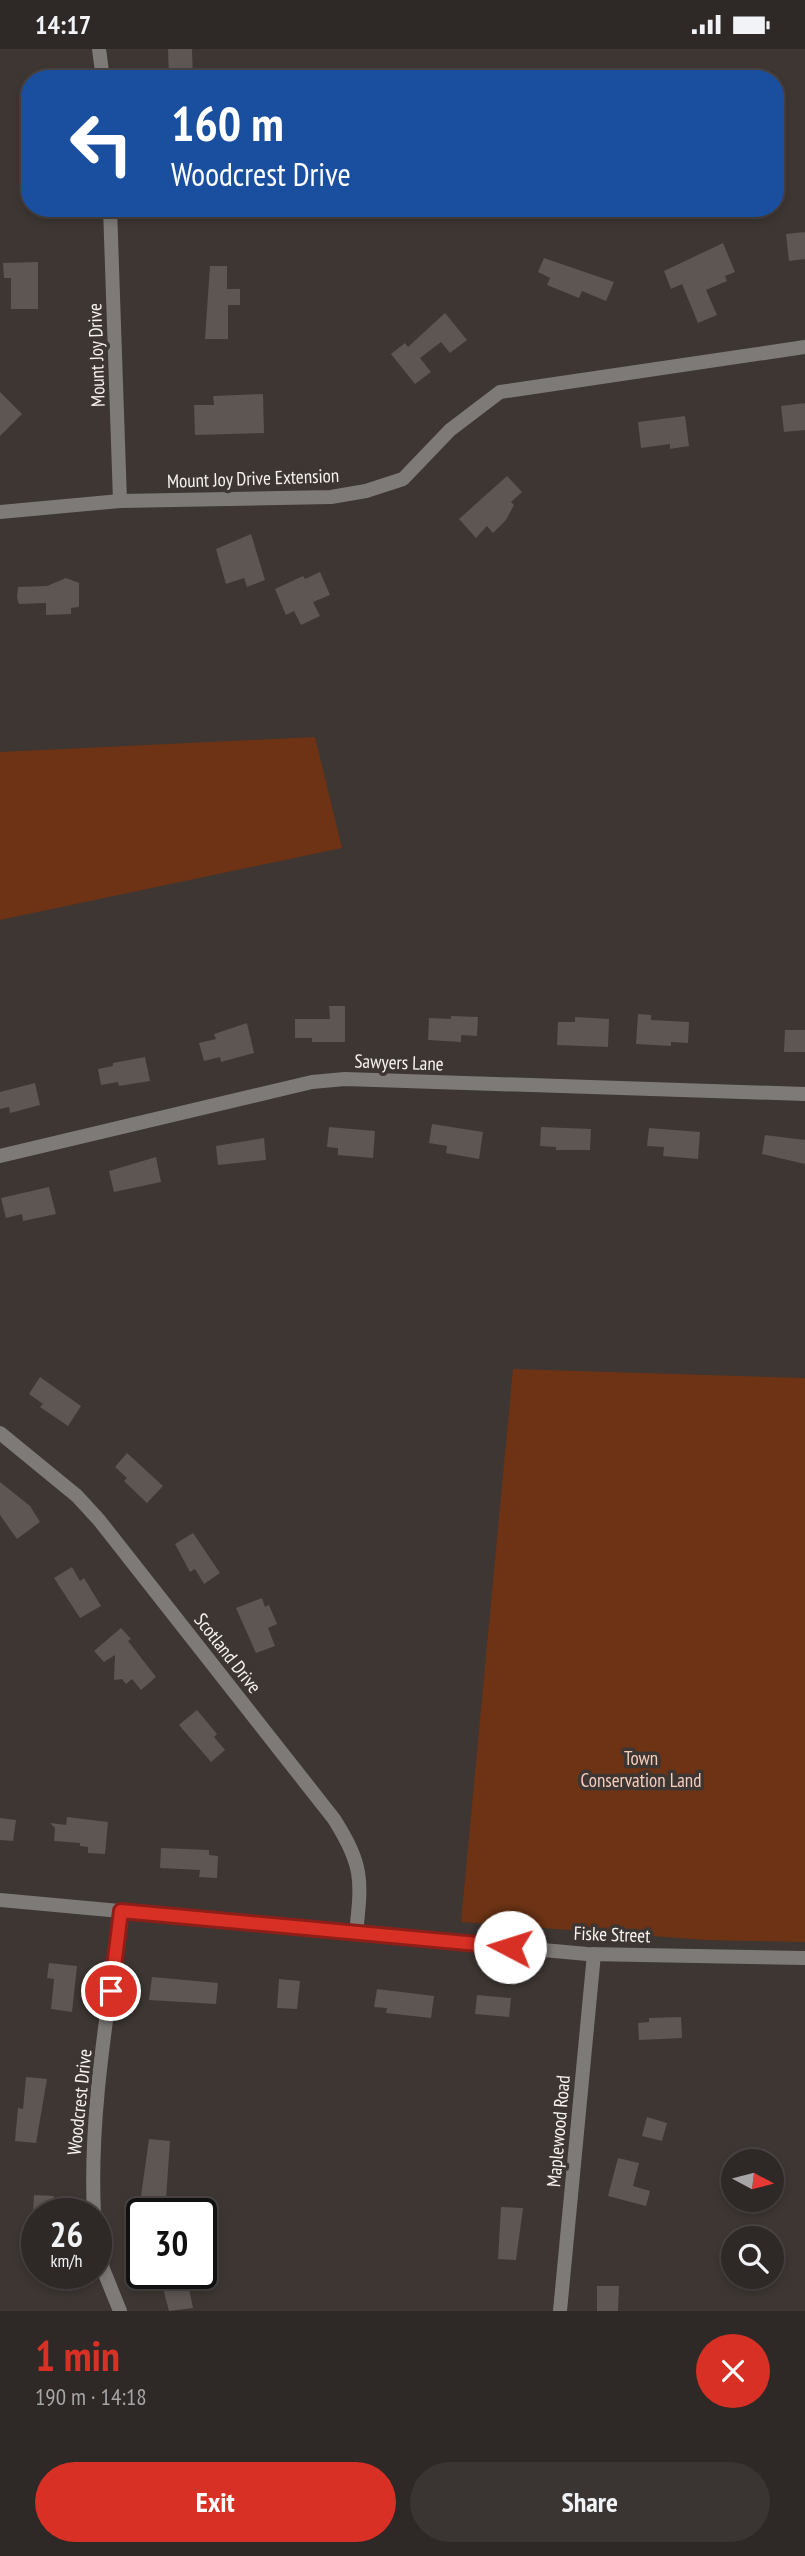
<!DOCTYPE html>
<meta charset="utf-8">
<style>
:root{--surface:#2e2826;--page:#3a3432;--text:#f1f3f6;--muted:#a7a6a7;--line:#494443;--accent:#d93025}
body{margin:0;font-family:"PT Sans Narrow",sans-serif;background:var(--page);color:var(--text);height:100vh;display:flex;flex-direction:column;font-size:26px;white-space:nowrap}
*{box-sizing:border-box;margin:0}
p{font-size:23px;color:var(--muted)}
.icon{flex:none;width:38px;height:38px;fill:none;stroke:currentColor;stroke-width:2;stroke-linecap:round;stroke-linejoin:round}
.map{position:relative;height:2262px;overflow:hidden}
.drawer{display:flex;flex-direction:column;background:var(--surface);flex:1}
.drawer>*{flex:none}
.banner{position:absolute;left:21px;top:21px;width:763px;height:147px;border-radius:28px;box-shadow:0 4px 10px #0003,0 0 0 2px var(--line);background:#1a4fa0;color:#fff;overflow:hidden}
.needle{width:46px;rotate:97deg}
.tools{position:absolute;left:721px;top:2100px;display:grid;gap:14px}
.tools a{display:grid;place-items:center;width:63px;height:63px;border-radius:50%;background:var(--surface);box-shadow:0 4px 10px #0003,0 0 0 2px var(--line);font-size:35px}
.speed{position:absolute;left:21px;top:2149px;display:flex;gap:14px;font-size:35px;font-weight:700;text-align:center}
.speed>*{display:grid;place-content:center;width:91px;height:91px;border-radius:50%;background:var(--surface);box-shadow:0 4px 10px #0003,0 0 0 2px var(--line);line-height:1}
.speed small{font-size:18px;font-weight:400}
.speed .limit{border:4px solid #111;border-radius:10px;background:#fff;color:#111}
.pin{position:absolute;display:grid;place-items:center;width:60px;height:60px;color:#fff;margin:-30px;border:4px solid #fff;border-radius:50%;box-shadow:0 2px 7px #0007}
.me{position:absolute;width:77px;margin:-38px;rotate:275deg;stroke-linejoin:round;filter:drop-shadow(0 0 5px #0008)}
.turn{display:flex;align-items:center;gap:24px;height:147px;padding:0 35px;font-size:32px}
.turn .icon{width:91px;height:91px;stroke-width:2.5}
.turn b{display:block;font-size:49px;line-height:60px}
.round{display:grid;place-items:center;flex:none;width:74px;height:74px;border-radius:37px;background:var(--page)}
.overview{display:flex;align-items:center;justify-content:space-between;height:119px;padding:0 35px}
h1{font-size:42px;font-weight:800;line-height:52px;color:var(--accent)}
.button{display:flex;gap:14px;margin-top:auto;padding:14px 35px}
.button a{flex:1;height:80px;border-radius:42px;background:var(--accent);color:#fff;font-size:28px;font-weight:800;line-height:80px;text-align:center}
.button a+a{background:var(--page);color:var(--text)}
.status{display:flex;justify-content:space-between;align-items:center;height:49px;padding:0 35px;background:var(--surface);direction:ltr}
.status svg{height:19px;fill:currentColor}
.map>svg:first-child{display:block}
.green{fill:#6d3314}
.building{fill:#5d5653}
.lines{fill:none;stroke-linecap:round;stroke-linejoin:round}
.minor{stroke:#7d7a78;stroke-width:14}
.route-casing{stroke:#8d1f18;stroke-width:18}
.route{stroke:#d93025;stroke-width:12}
.labels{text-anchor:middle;stroke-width:7;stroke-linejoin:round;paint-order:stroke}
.street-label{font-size:19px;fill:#f7f3f1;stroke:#3d3633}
.park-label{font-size:19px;fill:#f8cfbd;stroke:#3d3633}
</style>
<div class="status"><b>14:17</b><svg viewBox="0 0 49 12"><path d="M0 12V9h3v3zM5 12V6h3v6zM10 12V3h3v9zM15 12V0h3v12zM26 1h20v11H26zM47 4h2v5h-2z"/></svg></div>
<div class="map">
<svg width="805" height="2262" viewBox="0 0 805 2262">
<rect width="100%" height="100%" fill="#3d3633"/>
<g class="green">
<polygon points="315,688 342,799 0,871 0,703"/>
<polygon points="513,1320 805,1329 805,1893 706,1891 461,1873"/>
</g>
<g class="building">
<polygon points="168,0 192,0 193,30 169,30"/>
<polygon points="805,183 805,210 789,212 786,185"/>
<polygon points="723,194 735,223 725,227 727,232 706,241 717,266 698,274 682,235 671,240 664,222"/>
<polygon points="544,209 614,233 606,252 582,242 579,249 547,236 550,229 538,223"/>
<polygon points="38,213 38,260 11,260 11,229 4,229 3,214"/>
<polygon points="210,217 227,217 227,240 240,240 240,256 228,256 228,290 205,290"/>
<polygon points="445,264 467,291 450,304 441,293 420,309 431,323 415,335 391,305 405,294 408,298"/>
<polygon points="0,343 22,365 0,387"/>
<polygon points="263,345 264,384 195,386 194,356 214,356 213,347"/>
<polygon points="805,354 805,381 784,383 781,357"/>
<polygon points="685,367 689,397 670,400 670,395 641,399 638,373"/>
<polygon points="507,427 522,443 511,453 514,456 506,471 493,484 487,477 476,489 459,470"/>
<polygon points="251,485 265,531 247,538 244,529 226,535 216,500"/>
<polygon points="320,523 330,546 313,553 320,567 301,576 294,562 286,566 275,540 303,527 305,530"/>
<polygon points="66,529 79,534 79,558 71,559 71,565 46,566 46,554 19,555 17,549 18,538 47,537"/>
<polygon points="329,957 345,957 345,993 312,993 312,989 295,989 295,970 330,970"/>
<polygon points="638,965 651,966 651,971 689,973 688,994 671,993 671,997 636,995"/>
<polygon points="451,967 478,968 477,987 461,986 461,993 428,991 429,969 451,970"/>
<polygon points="575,968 609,970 608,998 557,996 558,973 575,973"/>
<polygon points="247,974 254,1004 221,1013 220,1008 204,1012 199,994 216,990 214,985"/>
<polygon points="785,981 805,981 805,1003 784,1003"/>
<polygon points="145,1008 150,1032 119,1037 118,1033 101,1036 98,1020 113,1017 113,1014"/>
<polygon points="35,1034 40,1056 10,1064 9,1058 0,1060 0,1043"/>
<polygon points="432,1075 483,1083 479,1110 446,1104 447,1097 429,1094"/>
<polygon points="329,1078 375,1082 373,1109 338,1106 338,1099 327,1098"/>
<polygon points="541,1078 591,1080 590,1101 556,1101 556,1098 540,1097"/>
<polygon points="649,1079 700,1083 698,1110 663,1107 664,1098 647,1097"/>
<polygon points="765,1086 805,1091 805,1115 762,1105"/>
<polygon points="264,1089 266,1111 218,1116 216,1097"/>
<polygon points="156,1108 161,1133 114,1143 109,1122"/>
<polygon points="49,1138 56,1165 23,1172 22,1165 6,1169 1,1149"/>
<polygon points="40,1328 81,1357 68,1377 40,1358 43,1355 29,1345"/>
<polygon points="127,1404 163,1437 147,1454 124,1432 127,1429 115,1418"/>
<polygon points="0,1433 30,1457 40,1473 17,1490 0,1466"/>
<polygon points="193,1484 220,1524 204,1535 195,1520 190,1523 175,1495"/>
<polygon points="72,1518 80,1532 84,1529 101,1557 80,1569 54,1529"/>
<polygon points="262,1549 265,1558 269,1556 277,1575 268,1579 275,1597 256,1604 236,1559"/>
<polygon points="121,1579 131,1590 128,1592 156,1628 141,1641 132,1630 126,1635 122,1630 114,1631 115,1606 104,1613 94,1602"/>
<polygon points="197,1661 217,1685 214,1688 225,1701 211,1713 179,1676"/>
<polygon points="67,1768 108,1773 105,1805 88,1804 88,1798 80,1797 80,1794 54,1792 55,1779 50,1774 66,1776"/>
<polygon points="0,1769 16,1771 13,1792 0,1791"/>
<polygon points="161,1799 209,1801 209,1806 218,1807 217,1829 199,1828 200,1821 160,1819"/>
<polygon points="49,1914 77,1917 72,1963 51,1960 54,1930 47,1929"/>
<polygon points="152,1928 218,1934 216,1955 149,1951"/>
<polygon points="279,1930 300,1932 297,1960 277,1959"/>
<polygon points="377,1940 434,1947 431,1969 386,1964 387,1959 374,1958"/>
<polygon points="477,1946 511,1949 509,1968 475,1965"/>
<polygon points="681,1968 682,1989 639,1991 638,1974 649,1973 649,1969"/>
<polygon points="26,2028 47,2030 36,2094 15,2092 18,2059 23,2060"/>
<polygon points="647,2068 667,2074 662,2092 642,2087"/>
<polygon points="149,2090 170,2092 166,2150 141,2147"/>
<polygon points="618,2109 639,2114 633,2137 650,2142 646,2157 608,2147"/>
<polygon points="34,2146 54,2147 52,2165 33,2165"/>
<polygon points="501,2158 523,2159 516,2211 498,2210"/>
<polygon points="159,2224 186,2224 193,2259 169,2262"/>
<polygon points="597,2237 619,2237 618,2262 597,2262"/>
</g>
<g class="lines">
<g class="minor">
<polyline points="99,0 103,30"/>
<polyline points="110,159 120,452"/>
<polyline points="0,463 120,452 331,448 366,442 403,430 450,381 500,343 805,298"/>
<polyline points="0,1107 312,1033 345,1030 805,1045"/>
<path d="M0,1384L77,1447L99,1471L334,1770C363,1816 362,1830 356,1884"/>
<polyline points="0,1851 587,1905 805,1909"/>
<path d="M94,2165C89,2064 108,1962 121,1862"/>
<polyline points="96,2181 103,2220 120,2262"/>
<polyline points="560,2262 594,1905"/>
</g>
</g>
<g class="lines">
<defs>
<polyline id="route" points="111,1942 121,1862 510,1898"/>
</defs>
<use href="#route" class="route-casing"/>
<use href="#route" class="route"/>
</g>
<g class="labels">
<g class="street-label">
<text transform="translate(96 306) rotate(-92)" y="7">Mount Joy Drive</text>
<text transform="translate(253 429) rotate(-2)" y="7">Mount Joy Drive Extension</text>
<text transform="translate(399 1013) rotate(2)" y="7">Sawyers Lane</text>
<text transform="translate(228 1604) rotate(52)" y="7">Scotland Drive</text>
<text transform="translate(612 1885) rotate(2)" y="7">Fiske Street</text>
<text transform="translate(79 2053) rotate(-84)" y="7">Woodcrest Drive</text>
<text transform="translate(558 2082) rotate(-85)" y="7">Maplewood Road</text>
</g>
<g class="park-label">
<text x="641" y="1716">Town<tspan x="641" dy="22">Conservation Land</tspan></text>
</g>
</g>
</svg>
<div class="tools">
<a><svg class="needle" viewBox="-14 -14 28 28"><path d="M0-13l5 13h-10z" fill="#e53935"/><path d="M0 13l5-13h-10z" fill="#a7a6a7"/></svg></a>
<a><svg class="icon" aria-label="search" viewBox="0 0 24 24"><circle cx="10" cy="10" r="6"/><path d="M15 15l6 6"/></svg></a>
</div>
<div class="speed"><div>26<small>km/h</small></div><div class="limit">30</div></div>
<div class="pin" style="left:111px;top:1942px;background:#d93025"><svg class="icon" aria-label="arrive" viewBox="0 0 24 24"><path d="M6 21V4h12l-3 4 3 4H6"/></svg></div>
<svg class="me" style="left:510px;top:1898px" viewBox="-20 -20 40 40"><circle r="19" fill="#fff"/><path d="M0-13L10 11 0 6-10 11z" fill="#d93025"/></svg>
<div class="banner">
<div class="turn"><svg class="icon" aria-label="left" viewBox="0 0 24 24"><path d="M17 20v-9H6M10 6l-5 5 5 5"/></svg><div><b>160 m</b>Woodcrest Drive</div></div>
</div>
</div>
<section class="drawer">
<div class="overview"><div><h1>1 min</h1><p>190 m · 14:18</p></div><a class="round" style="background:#d93025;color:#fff"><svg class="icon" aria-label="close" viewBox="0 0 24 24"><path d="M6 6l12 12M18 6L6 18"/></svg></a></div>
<div class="button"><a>Exit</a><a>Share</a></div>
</section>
